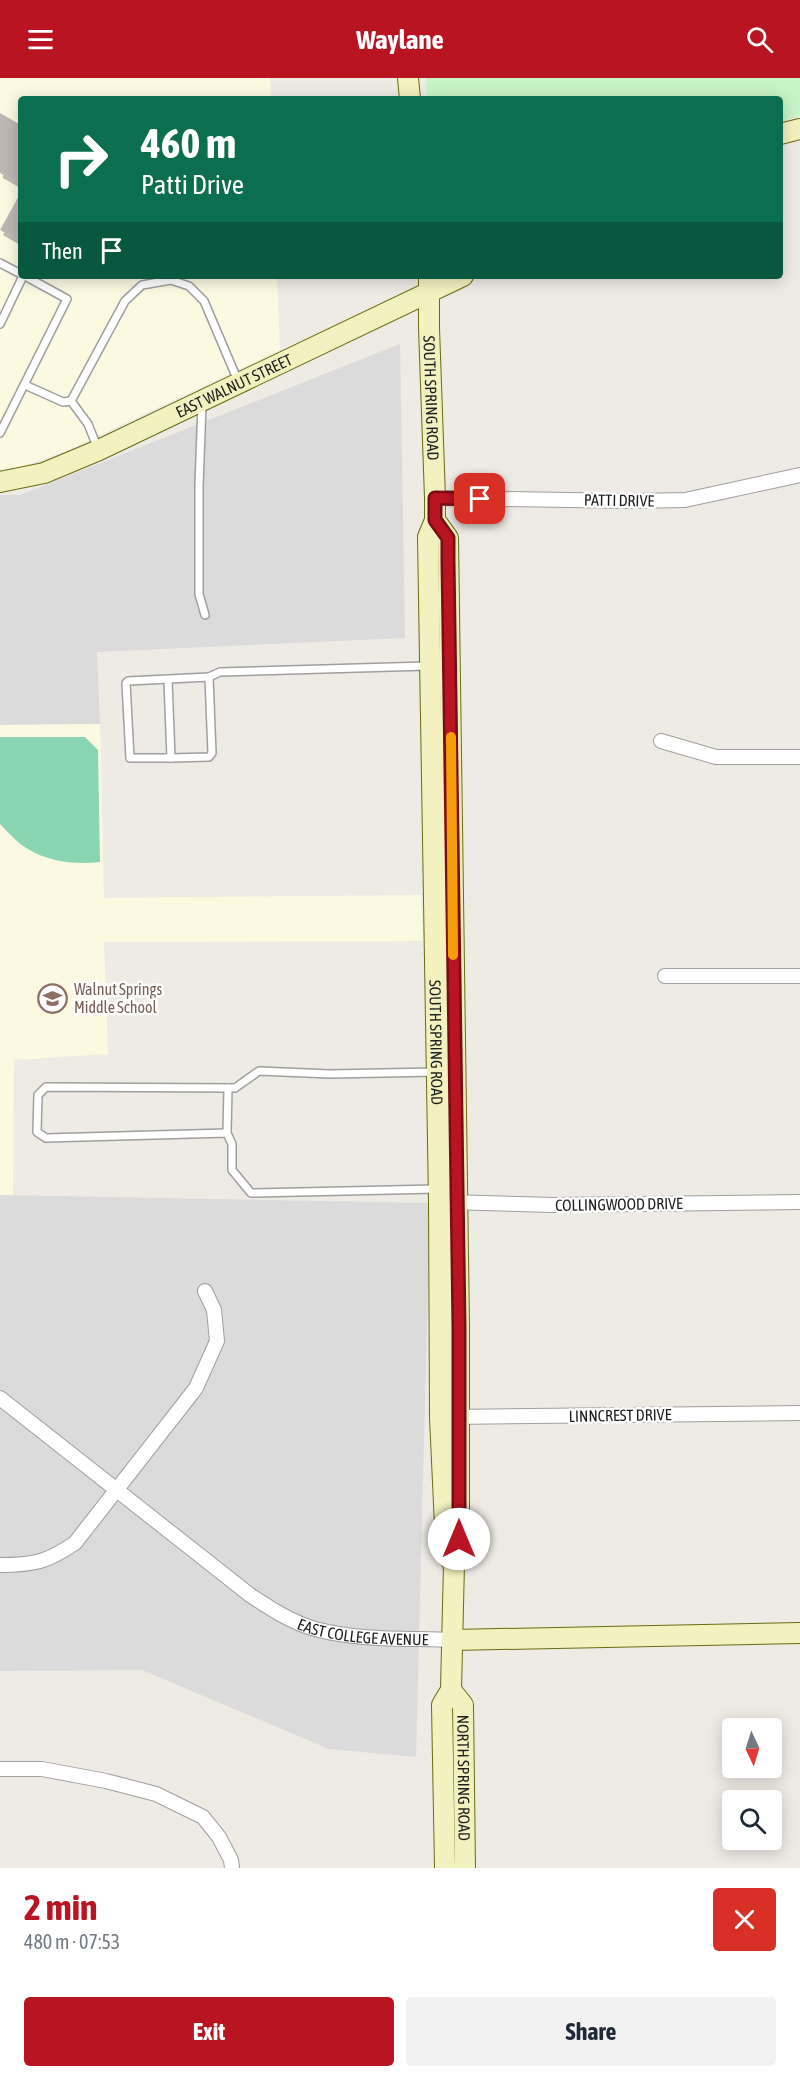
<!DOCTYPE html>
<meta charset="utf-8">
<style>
:root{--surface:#fff;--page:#f2f2f3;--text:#1f2937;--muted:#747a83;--accent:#b91422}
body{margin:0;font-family:"Asap Condensed",sans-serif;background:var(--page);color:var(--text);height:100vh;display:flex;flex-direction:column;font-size:22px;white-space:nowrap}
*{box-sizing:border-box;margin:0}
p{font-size:20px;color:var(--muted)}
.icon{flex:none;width:33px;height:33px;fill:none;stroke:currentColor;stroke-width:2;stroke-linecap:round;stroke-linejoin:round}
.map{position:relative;height:1790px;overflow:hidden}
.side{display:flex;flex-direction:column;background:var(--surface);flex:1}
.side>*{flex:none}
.hud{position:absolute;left:18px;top:18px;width:765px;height:183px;border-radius:6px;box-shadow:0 3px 15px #0003;background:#0b6e4f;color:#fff;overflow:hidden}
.needle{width:39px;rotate:176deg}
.controls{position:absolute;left:722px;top:1640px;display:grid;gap:12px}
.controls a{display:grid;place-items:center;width:60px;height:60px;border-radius:6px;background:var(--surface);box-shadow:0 3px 15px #0003;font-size:30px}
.pin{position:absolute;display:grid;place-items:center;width:51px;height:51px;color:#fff;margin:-26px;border-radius:12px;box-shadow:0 3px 9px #0006}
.me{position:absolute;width:66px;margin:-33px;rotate:0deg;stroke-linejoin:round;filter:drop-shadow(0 0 4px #0008)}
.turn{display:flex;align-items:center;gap:21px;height:126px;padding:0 24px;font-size:27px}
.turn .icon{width:78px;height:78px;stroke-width:2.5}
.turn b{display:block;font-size:42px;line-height:51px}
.then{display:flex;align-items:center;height:57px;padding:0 24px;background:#0003;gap:12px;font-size:22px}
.round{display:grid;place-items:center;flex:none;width:63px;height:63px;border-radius:6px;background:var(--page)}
.head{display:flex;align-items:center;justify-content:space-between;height:102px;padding:0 24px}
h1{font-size:36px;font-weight:700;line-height:45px;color:var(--accent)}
.action{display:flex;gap:12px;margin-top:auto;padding:12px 24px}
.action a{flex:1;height:69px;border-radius:6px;background:var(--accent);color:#fff;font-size:24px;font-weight:700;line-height:69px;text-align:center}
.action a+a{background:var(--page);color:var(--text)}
header{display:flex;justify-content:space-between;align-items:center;height:78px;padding:0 24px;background:var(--accent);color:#fff;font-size:27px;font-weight:700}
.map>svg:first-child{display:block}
.residential{fill:#dcdbdb}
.education{fill:#fcf9e1}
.park{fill:#c7f4c7}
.pitch{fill:#8bd6b2}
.building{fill:#beb6b2;filter:url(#shadow)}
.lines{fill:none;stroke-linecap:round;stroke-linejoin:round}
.lane-casing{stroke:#9f9f9f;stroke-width:10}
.street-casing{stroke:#9f9f9f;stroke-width:16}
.secondary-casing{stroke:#696b10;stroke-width:22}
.lane{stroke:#fff;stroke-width:7}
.street{stroke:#fff;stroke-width:14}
.secondary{stroke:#f3f1bf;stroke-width:20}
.route-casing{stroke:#780d16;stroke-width:15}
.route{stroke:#b91422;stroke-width:10}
.slow{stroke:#f59e0b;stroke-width:10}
.labels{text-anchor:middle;stroke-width:5;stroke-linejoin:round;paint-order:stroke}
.street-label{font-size:16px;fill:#1e1e1e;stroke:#fff}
.education-label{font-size:16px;fill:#785e54;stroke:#fff;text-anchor:start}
</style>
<header><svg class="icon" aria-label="menu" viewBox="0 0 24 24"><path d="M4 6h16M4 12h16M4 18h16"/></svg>Waylane<svg class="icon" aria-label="search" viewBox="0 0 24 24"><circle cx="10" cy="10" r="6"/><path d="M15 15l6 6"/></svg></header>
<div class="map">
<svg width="800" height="1790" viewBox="0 0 800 1790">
<defs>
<filter id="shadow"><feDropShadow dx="3" dy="5" stdDeviation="0" flood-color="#0004"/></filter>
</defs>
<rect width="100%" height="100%" fill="#eeebe5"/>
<g class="residential">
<polygon points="400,266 405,560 97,574 100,646 0,647 0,417 20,417"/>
<polygon points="0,1117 430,1125 416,1679 329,1671 142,1592 0,1593"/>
</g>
<g class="education">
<polygon points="0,0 270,0 271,21 21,21 21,198 277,198 280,272 64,374 17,390 0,391"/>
<polygon points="100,646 104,820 421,817 423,863 104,864 108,976 14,982 13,1117 0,1117 0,647"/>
</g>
<polygon class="park" points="426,0 800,0 800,37 780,45 780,21 427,21"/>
<path class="pitch" d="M0,659H85L98,672L100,784C76,787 49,784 28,771C17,765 8,754 0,746Z"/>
<g class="building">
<polygon points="0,35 21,47 21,107 0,95"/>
<polygon points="21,114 21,164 0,152"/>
</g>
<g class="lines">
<defs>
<g id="lane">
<polyline points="0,185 21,196"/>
<polyline points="0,246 23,198"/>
<polyline points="25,307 63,324 71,323"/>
<polyline points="202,326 199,408 199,516 205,537"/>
<polyline points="0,355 67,221 25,198"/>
<polyline points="98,371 88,346 71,323 125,223 142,207 171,202 189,208 204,223 238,303"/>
<polyline points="168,602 171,680 209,679 212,675 209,599"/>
<polyline points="171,680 130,680 126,605 128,603 209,599 220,594 427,588"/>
<polyline points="436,994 330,996 259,993 235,1010 46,1009 38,1017 37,1054 46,1060 227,1055 232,1066 232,1092 251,1115 436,1111"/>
<polyline points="227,1055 228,1010"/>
</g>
<g id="street">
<polyline points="435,420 630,423 685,422 800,397"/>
<polyline points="661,663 716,679 800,679"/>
<polyline points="665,898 800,898"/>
<polyline points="448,1124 553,1127 800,1124"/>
<path id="s1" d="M0,1320L250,1517C271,1531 291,1544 315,1551C360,1563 408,1560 453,1562"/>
<polyline points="451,1339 800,1335"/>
<path d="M0,1487C34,1487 47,1484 75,1465L196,1310L217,1263L214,1232L205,1213"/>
<polyline points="0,1691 42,1691 106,1703 156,1716 203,1739 219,1759 231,1782 232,1790"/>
</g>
<g id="secondary">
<polyline points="408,0 410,21"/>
<polyline points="780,56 800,51"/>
<path id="s2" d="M429,198V250L435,420V442L428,459L439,1124L440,1339L446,1470L452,1484"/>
<path id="s3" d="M0,404L44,395L99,372L463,198"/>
<polyline points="435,442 448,460 459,1249 459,1461 454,1486 451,1612 442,1627 445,1790"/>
<polyline points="453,1562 800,1555"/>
<path id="s4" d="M451,1612L463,1627L465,1790"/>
</g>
</defs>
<use href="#lane" class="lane-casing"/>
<use href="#street" class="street-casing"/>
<use href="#secondary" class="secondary-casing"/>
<use href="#lane" class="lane"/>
<use href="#street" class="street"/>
<use href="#secondary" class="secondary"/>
</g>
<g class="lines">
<defs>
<polyline id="route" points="459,1461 459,1249 448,483 448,460 435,442 435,420 480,421"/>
</defs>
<use href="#route" class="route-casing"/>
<use href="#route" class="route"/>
<polyline class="slow" points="451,659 453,877"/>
</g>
<defs>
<symbol id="school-ring" viewBox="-11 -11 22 22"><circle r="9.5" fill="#fff" stroke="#8d6e63" stroke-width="1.5"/><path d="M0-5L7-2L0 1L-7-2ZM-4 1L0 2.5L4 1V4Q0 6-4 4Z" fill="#8d6e63"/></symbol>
</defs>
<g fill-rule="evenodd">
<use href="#school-ring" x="36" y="904" width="33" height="33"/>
</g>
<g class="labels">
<g class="street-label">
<text dy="6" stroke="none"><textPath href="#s3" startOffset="254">EAST WALNUT STREET</textPath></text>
<text dy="6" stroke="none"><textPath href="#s2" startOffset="122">SOUTH SPRING ROAD</textPath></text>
<text transform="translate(619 422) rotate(1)" y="6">PATTI DRIVE</text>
<text dy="6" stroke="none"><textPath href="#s2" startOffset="768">SOUTH SPRING ROAD</textPath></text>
<text transform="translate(619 1126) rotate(-1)" y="6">COLLINGWOOD DRIVE</text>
<text transform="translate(620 1337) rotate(-1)" y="6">LINNCREST DRIVE</text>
<text dy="6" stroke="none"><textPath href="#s1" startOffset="440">EAST COLLEGE AVENUE</textPath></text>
<text dy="6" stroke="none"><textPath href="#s4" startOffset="92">NORTH SPRING ROAD</textPath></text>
</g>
<g class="education-label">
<text x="74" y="917">Walnut Springs<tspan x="74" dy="18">Middle School</tspan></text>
</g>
</g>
</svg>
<div class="controls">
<a><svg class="needle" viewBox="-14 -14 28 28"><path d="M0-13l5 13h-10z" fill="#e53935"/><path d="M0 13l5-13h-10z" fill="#747a83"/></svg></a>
<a><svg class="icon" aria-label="search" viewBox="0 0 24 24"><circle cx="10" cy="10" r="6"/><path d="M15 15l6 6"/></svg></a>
</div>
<div class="pin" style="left:480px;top:421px;background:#d93025"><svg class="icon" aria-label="arrive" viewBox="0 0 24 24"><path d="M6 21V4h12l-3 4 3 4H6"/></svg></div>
<svg class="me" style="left:459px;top:1461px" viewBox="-20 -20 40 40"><circle r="19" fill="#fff"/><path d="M0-13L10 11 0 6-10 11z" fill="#b91422"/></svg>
<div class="hud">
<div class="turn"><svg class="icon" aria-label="right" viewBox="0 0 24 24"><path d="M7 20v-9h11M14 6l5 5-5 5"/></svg><div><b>460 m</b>Patti Drive</div></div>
<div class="then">Then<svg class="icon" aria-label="arrive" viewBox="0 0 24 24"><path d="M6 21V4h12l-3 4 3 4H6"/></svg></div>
</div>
</div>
<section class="side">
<div class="head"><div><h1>2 min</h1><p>480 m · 07:53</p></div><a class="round" style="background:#d93025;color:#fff"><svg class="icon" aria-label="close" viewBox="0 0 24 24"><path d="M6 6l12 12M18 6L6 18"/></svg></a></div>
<div class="action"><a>Exit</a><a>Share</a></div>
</section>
